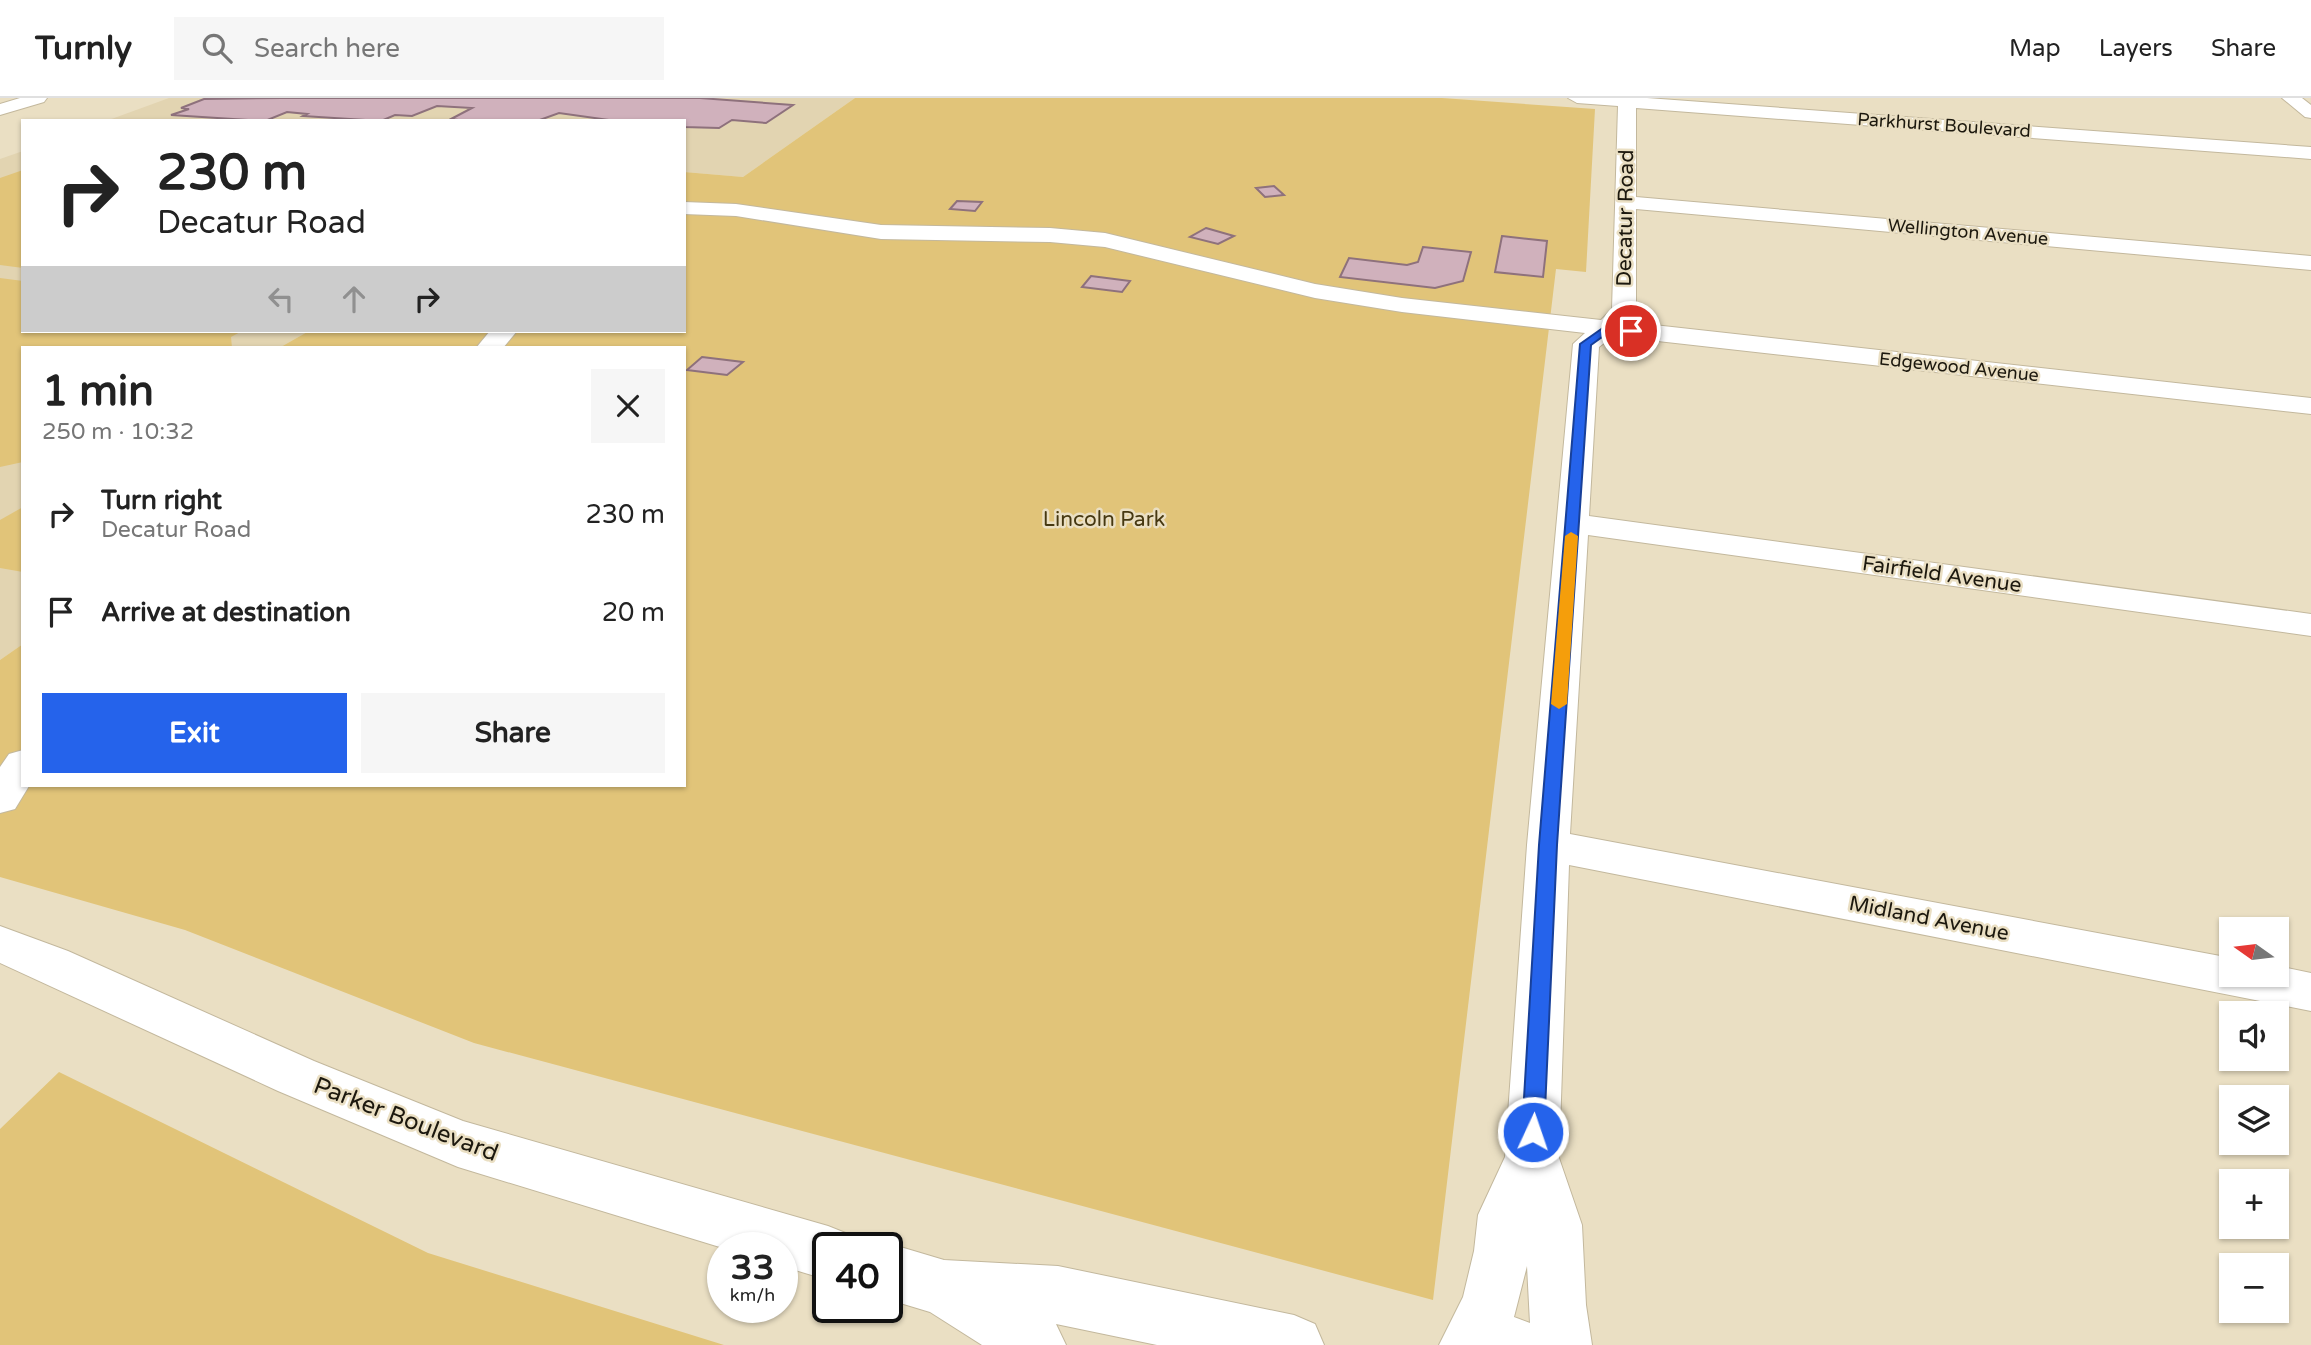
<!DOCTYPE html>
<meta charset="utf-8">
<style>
:root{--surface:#fff;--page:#f6f6f6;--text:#222;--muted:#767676;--line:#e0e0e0;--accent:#2563eb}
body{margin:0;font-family:"Varela Round",sans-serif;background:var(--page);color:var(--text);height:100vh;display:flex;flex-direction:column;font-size:26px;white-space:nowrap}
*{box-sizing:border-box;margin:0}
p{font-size:23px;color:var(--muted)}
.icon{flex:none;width:38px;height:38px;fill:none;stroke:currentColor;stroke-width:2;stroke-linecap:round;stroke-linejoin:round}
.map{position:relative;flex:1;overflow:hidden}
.drawer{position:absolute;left:21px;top:248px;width:665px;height:441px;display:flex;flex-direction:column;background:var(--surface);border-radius:0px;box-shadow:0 2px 5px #0004}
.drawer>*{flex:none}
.top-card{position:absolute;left:21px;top:21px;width:665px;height:214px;border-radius:0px;box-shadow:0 2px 5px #0004;background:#fff;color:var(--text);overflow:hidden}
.needle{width:46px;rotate:284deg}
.controls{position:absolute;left:2219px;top:819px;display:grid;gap:14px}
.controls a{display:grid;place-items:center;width:70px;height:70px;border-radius:0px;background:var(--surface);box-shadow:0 2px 5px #0004;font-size:35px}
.speed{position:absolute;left:707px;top:1134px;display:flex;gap:14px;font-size:35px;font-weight:700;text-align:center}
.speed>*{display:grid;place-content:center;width:91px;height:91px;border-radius:50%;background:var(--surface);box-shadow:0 2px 5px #0004;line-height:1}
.speed small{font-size:18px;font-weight:400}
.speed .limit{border:4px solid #111;border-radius:10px;background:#fff;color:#111}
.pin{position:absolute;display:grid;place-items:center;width:60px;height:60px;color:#fff;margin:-30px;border:4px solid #fff;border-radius:50%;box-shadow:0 2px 7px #0007}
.me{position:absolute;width:77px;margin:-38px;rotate:3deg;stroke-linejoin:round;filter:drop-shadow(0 0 5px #0008)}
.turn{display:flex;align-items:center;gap:24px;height:147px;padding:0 21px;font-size:32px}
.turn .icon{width:91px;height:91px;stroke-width:2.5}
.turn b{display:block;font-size:49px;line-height:60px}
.lanes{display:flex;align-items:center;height:66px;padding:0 21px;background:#0003;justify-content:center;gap:35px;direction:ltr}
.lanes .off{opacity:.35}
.round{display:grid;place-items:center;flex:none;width:74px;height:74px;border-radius:0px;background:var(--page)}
.summary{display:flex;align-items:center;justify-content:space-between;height:119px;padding:0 21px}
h1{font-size:42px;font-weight:700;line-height:52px}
.action{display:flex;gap:14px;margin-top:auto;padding:14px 21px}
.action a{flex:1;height:80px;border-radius:0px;background:var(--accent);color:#fff;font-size:28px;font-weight:700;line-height:80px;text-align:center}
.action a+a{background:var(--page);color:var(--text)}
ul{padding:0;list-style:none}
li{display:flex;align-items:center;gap:21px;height:98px;padding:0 21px}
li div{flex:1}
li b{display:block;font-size:26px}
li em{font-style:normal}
header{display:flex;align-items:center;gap:42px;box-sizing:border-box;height:98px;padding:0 35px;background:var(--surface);border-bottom:2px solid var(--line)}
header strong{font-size:33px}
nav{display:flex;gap:38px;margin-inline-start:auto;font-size:24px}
.search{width:490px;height:63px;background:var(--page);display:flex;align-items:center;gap:18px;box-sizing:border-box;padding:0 24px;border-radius:0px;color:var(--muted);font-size:26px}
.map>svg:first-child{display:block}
.built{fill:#e2d4b1}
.green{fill:#e1c479}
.building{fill:#d0b1bc;stroke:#8e717c;stroke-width:2}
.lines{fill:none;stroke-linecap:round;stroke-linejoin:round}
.minor-casing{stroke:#c3b89d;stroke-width:2}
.minor{fill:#fff;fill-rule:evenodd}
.route{fill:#2563eb;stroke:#184099;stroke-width:2}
.slow{fill:#f59e0b}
.labels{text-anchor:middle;stroke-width:5;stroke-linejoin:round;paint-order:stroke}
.far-street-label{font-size:18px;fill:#1c180e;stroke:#eadfc3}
.street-label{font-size:21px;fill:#1c180e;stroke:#eadfc3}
.park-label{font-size:21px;fill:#463811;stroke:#eadfc3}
.near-street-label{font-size:24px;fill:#1c180e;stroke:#eadfc3}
</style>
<header>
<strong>Turnly</strong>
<div class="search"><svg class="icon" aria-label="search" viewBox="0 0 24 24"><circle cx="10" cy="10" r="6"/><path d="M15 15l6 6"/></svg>Search here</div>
<nav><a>Map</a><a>Layers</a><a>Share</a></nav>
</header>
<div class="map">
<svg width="2311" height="1247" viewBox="0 0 2311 1247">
<rect width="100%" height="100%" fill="#eadfc3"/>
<g class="built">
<polygon points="169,0 855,0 743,79 684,74 684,23 106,23"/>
<polygon points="23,53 23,233 309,233 279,250 23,250 23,546 0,562 0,61"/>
</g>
<g class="green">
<polygon points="855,0 1442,0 1595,11 1586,174 1556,171 1433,1202 474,945 185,832 0,779 0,562 23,546 23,688 684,688 684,250 279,250 309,233 684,233 684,74 743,79"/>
<polygon points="23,72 23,170 0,167 0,80"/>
<polygon points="0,180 23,183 23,233 242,233 231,239 232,250 23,250 23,364 0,369"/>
<polygon points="23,409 23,474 0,470 0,422"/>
<polygon points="59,974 428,1155 724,1247 0,1247 0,1031"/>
</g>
<g class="building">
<polygon points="282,0 700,0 793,7 766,25 732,22 719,30 684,29 684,23 616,23 559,15 537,23 466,23 451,21 472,10 437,8 412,18 395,17 381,23 303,18 307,16 287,14 265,23 171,17 189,11 181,10 204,1"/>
<polygon points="1274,88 1284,97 1265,99 1256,90"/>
<polygon points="957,103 982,104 975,113 950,111"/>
<polygon points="1206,130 1234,138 1218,146 1190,139"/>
<polygon points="1502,138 1547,143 1543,179 1495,174"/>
<polygon points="1423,149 1471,154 1463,183 1435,190 1340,179 1349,160 1407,167 1418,164"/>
<polygon points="1091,178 1130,183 1122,194 1082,189"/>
<polygon points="702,259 743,264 727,277 687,272"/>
</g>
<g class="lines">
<defs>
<g id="minor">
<polygon points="20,0 47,0 44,4 0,17 0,6"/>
<path d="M1568,0H1647L2311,49V61L1636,10V99L2311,158V172L1636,111V213L1627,224L2311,300V316L1613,238L1599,249L1589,418L2311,516V538L1588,437L1570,736L2231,860V877H2277V868L2311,875V913L1569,767L1559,1060L1582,1127L1586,1207L1592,1247H1439L1463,1199L1474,1153L1478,1117L1505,1059L1527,747L1573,246L1585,235L1402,214L1315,200L1105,149L1050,144L881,141L736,118L684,116V104L736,106L881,127L1050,130L1105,135L1315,186L1402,200L1601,222L1612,211L1618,8L1577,5ZM1527,1168L1530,1225L1514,1219Z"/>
<polygon points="2282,0 2302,0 2311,7 2311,20 2305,19"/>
<polygon points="490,233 517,233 503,250 476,250"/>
<polygon points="23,652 23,688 29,688 15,711 0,715 0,669 9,656"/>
<polygon points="0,828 68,853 314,963 463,1023 828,1128 848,1136 854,1150 828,1150 828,1182 782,1168 782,1150 723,1150 458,1069 278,993 0,865"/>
<polygon points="887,1145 944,1162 1058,1168 1294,1217 1315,1226 1324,1247 1157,1247 1056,1226 1066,1247 982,1247 930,1214 887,1201 887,1150 876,1150"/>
</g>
</defs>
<use href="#minor" class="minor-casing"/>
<use href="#minor" class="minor"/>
</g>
<polygon class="route" points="1607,227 1636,233 1631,236 1609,234 1591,247 1557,747 1544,1034 1541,1041 1533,1044 1525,1041 1522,1034 1539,747 1580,246"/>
<polygon class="slow" points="1571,434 1578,438 1567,606 1559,611 1551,606 1565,438"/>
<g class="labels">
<g class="far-street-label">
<text transform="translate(1944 27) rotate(4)" y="6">Parkhurst Boulevard</text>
<text transform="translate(1968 134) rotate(5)" y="6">Wellington Avenue</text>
<text transform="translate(1959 269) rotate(6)" y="6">Edgewood Avenue</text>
</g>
<g class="street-label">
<text transform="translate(1625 120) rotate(-89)" y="7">Decatur Road</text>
<text transform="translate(1942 476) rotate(8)" y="7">Fairfield Avenue</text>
<text transform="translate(1929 820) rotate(11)" y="7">Midland Avenue</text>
</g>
<g class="park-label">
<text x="1104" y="428">Lincoln Park</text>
</g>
<g class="near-street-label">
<text transform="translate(406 1021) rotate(21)" y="8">Parker Boulevard</text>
</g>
</g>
</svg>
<div class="controls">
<a><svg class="needle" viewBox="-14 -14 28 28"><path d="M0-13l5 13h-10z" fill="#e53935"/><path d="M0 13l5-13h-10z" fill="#767676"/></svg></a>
<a><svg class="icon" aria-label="sound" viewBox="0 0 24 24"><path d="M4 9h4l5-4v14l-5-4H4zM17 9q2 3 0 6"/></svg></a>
<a><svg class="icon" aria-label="layers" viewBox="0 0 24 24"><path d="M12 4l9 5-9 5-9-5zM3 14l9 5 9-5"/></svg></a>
<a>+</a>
<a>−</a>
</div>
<div class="speed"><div>33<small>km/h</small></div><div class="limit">40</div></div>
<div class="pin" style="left:1631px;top:233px;background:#d93025"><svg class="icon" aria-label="arrive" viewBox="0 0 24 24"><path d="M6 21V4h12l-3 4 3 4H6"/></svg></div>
<svg class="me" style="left:1533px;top:1034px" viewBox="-20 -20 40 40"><circle r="17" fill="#2563eb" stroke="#fff" stroke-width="3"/><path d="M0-11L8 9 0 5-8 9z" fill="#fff"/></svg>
<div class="top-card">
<div class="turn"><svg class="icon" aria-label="right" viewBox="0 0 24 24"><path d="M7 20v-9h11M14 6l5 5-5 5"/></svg><div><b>230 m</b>Decatur Road</div></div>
<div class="lanes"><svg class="icon off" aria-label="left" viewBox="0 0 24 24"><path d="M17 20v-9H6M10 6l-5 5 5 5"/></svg><svg class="icon off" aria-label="ahead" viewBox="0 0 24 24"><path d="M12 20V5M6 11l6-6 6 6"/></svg><svg class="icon" aria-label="right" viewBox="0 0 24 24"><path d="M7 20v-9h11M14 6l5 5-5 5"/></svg></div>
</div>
<section class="drawer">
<div class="summary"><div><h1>1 min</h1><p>250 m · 10:32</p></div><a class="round"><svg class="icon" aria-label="close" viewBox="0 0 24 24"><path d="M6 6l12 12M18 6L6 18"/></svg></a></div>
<ul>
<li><svg class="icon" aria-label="right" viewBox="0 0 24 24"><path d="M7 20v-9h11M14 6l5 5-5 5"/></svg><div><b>Turn right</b><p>Decatur Road</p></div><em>230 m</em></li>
<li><svg class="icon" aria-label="arrive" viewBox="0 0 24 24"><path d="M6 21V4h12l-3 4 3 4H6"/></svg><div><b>Arrive at destination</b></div><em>20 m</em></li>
</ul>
<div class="action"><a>Exit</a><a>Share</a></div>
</section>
</div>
